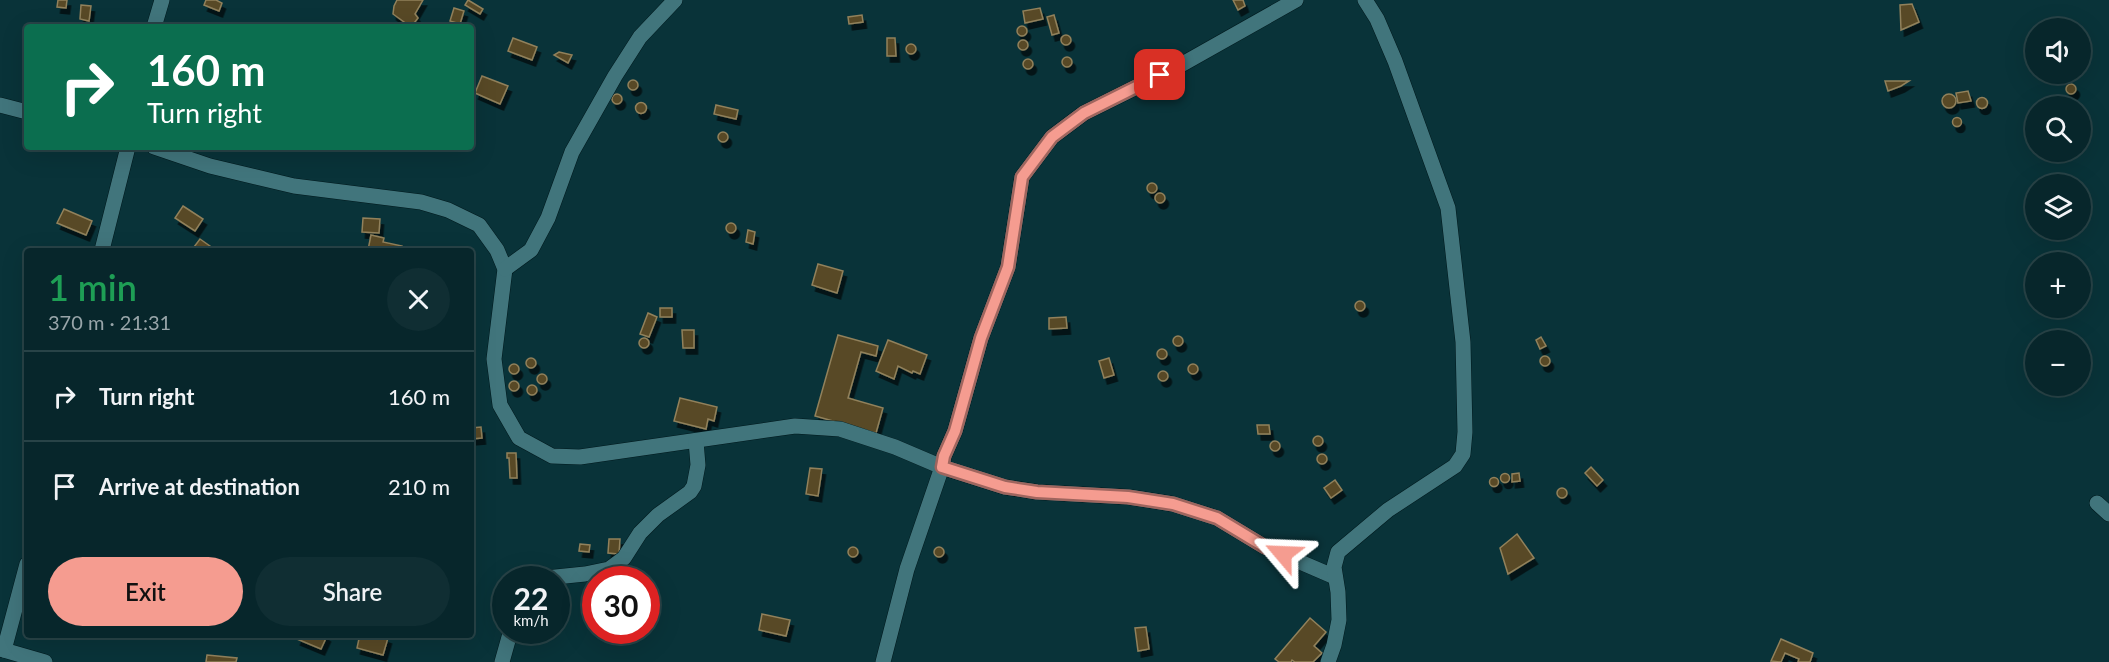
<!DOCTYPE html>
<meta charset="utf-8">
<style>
:root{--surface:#07262b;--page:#102e33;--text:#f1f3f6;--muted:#98a5a9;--line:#284347;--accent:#f59c90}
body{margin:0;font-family:Lato,sans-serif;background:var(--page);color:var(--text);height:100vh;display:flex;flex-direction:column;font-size:22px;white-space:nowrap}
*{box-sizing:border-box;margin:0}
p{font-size:20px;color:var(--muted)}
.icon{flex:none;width:33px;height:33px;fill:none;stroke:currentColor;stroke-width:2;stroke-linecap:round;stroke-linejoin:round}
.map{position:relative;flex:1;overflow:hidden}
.sheet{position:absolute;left:24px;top:248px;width:450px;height:390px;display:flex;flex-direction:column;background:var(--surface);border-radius:6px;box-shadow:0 6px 24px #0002,0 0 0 2px var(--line)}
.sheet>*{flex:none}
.top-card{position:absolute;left:24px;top:24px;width:450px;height:126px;border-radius:6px;box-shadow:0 6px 24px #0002,0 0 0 2px var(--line);background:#0b6e4f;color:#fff;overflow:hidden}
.controls{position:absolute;left:2025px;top:18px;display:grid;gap:12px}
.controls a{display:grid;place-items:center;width:66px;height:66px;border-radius:50%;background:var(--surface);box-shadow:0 6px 24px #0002,0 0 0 2px var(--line);font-size:30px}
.speed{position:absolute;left:492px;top:566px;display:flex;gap:12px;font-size:30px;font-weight:700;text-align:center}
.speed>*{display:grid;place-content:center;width:78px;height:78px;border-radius:50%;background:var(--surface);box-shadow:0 6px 24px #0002,0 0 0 2px var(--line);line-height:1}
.speed small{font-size:15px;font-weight:400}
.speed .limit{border:9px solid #d22;background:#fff;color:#111}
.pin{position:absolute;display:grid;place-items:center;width:51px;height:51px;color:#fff;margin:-26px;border-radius:12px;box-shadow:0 3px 9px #0006}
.me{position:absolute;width:66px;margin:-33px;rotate:296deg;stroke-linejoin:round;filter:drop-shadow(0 0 4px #0008)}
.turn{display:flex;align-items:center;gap:21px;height:126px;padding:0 24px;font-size:27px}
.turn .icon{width:78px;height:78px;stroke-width:2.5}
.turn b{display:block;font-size:42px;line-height:51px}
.round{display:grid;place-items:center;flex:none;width:63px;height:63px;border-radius:32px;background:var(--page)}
.headline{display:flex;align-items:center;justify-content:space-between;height:102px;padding:0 24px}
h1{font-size:36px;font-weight:600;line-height:45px;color:#1e9e55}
.cta{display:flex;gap:12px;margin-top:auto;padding:12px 24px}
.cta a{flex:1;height:69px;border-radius:36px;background:var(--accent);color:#111;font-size:24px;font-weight:600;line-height:69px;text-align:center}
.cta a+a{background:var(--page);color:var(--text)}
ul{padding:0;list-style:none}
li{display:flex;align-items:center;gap:18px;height:90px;padding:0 24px;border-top:2px solid var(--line)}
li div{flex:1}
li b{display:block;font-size:22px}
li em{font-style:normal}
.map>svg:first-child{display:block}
.building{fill:#584925;stroke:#91815b;stroke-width:1.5;filter:url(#shadow)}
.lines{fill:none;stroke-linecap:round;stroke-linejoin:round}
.minor-casing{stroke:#00191d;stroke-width:16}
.minor{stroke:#41757c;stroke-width:15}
.route-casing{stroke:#9f655e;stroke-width:15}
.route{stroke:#f59c90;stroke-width:10}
</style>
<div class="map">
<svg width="2109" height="662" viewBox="0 0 2109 662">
<defs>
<filter id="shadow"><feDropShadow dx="3.5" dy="6" stdDeviation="0" flood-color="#0009"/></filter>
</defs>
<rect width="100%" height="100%" fill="#093339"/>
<g class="building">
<polygon points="58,0 67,0 66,8 57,7"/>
<polygon points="206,0 216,0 222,3 219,11 204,5"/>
<polygon points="397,0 423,0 415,14 418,18 411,27 393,14 394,6"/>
<polygon points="468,0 483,9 480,14 465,5"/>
<polygon points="1233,0 1243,0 1245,6 1238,10"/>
<polygon points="1912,4 1919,22 1901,30 1900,5"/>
<polygon points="81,5 91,6 89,21 80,19"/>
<polygon points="454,8 464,11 460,24 450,21"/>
<polygon points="1040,8 1043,19 1025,23 1023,11"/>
<polygon points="862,15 863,22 849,24 848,17"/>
<polygon points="1054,15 1059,33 1052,35 1047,17"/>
<circle cx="1022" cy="31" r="5"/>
<circle cx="1066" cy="40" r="5"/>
<polygon points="513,38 537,47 532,60 508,51"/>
<polygon points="887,38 895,38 896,56 887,56"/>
<circle cx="1023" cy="45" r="5"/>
<circle cx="911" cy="49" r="5"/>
<polygon points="559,52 572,55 568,63 554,55"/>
<circle cx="1067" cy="62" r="5"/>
<circle cx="1028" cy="64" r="5"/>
<polygon points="482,76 508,86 500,104 475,93"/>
<circle cx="633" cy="85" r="5"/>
<polygon points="1885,81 1909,81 1901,86 1888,91"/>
<circle cx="2071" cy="89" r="5"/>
<polygon points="1968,91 1971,101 1958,103 1956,93"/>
<circle cx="617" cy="99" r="5"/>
<circle cx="1949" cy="101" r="7"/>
<circle cx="1982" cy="103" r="5.5"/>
<circle cx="641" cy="108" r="5.5"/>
<polygon points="716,105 738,110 736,119 714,114"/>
<circle cx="1957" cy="122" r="4.5"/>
<circle cx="723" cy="137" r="5"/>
<circle cx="1152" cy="188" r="5"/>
<circle cx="1160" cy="198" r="5"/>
<polygon points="183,206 203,219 195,231 175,218"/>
<polygon points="64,209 92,221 86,235 57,223"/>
<polygon points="363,218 380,219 379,233 362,232"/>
<circle cx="731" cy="228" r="5"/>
<polygon points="748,230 755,232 753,244 746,242"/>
<polygon points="371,235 384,238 383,242 402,246 401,250 368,250"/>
<polygon points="200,239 214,249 212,250 200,250 194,247"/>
<polygon points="818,264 843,271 837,293 812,285"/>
<circle cx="1360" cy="306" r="5"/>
<rect x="660" y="308" width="12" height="9"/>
<polygon points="648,313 657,317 649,337 640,334"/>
<polygon points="1066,317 1067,328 1049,329 1049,318"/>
<polygon points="682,330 694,330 694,348 683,348"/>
<polygon points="838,335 878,346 876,356 861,352 848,398 883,408 876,433 815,416"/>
<circle cx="1178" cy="341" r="5"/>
<polygon points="1541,337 1546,346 1540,349 1536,340"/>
<circle cx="644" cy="343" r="5"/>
<polygon points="888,340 927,355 920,374 913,371 912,373 898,366 894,379 876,371"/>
<circle cx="1162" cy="354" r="5"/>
<circle cx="1545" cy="361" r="5"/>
<circle cx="531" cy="363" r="5"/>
<polygon points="1109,358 1114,375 1104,378 1099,361"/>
<circle cx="1193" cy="369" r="5"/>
<circle cx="514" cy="369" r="5"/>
<circle cx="1163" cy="376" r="5"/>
<circle cx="542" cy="379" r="5"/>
<circle cx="514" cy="386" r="5"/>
<circle cx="532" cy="390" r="5"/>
<polygon points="680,398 717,407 714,421 708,419 706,429 674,421"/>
<polygon points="1257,425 1269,425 1270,434 1258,434"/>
<polygon points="481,427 482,438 471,439 471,428"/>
<circle cx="1318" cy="441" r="5"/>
<circle cx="1275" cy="446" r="5"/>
<polygon points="507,453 516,453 517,478 510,478 509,458 507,458"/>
<circle cx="1322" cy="459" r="5"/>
<polygon points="1591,467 1603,480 1597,486 1585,473"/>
<polygon points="810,468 822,469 818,496 806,494"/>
<polygon points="1519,473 1520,481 1512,482 1512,474"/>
<circle cx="1505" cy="478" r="4.5"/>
<circle cx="1494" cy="482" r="4.5"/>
<polygon points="1335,480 1342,490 1331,498 1324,488"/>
<circle cx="1562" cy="493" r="5"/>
<polygon points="1517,534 1534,558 1508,574 1500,548"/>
<polygon points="609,539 620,539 619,554 608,553"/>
<polygon points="580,544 590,545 589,552 579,551"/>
<circle cx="853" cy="552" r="5"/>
<circle cx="939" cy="552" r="5"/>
<polygon points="762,614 790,620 786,636 759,630"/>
<polygon points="1310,618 1326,632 1314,646 1322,653 1313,662 1295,662 1292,660 1291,662 1279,662 1275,659"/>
<polygon points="1146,627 1149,649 1138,651 1135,628"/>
<polygon points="299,634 324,634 327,636 321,649 297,639"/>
<polygon points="360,634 377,634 388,638 383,655 357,648"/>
<polygon points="1781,639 1813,653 1810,662 1798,662 1799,659 1785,653 1781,662 1771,661"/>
<polygon points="207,655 237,658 236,662 206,662"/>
</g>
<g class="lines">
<defs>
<g id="minor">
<polyline points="154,27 162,0"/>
<polyline points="0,105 27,112"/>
<polyline points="154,147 210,166 294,186 421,202 448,210 479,225 497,250 505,269 494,359 500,405 519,438 552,456 580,457 795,426 840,429 895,447 942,467 1005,487 1037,492 1129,497 1173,504 1217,518 1265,547 1335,577"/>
<polyline points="102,250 128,147"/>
<polyline points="505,269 531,250 548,218 572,152 615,76 640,37 675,0"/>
<polyline points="2097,503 2109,514"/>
<polyline points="536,579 585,574 609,569 624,558 640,533 658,515 690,492 694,486 698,465 696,441"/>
<polyline points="0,649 45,662"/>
<polyline points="4,650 27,564"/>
<polyline points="502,662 511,630"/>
<polyline points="883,662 907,569 942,467 944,456 955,431 981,338 1008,267 1022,177 1052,137 1084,113 1179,66 1296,0"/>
<polyline points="1328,662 1334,645 1339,620 1338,592 1334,567 1338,552 1388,510 1455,466 1463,454 1465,432 1463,342 1448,208 1395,61 1377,19 1365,0"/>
</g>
</defs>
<use href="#minor" class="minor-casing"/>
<use href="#minor" class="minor"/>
</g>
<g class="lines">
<defs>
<polyline id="route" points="1160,75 1084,113 1052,137 1022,177 1008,267 981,338 955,431 944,456 942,467 1005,487 1037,492 1128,497 1173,504 1217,518 1265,547 1283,554"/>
</defs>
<use href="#route" class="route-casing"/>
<use href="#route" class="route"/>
</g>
</svg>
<div class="controls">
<a><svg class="icon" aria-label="sound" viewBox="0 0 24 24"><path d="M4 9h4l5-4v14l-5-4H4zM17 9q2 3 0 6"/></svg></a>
<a><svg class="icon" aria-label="search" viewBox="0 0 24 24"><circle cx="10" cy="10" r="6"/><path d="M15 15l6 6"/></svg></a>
<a><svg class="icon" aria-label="layers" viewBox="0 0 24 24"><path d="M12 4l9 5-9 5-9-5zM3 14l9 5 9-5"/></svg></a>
<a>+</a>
<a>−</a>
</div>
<div class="speed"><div>22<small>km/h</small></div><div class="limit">30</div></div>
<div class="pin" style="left:1160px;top:75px;background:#d93025"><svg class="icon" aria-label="arrive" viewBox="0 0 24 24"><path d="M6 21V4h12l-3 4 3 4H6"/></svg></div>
<svg class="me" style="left:1283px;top:554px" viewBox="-20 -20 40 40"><path d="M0-17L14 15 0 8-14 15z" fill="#f59c90" stroke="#fff" stroke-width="4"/></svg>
<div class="top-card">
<div class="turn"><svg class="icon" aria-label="right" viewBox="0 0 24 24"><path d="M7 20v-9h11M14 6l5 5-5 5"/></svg><div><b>160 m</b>Turn right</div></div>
</div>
<section class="sheet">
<div class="headline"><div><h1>1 min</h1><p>370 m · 21:31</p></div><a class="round"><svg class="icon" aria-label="close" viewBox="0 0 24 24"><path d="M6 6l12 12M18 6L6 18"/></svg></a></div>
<ul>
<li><svg class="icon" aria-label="right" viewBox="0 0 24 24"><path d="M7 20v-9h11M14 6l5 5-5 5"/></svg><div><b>Turn right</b></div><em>160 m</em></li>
<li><svg class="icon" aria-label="arrive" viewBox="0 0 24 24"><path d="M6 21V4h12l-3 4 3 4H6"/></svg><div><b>Arrive at destination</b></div><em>210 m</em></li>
</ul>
<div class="cta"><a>Exit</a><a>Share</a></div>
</section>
</div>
